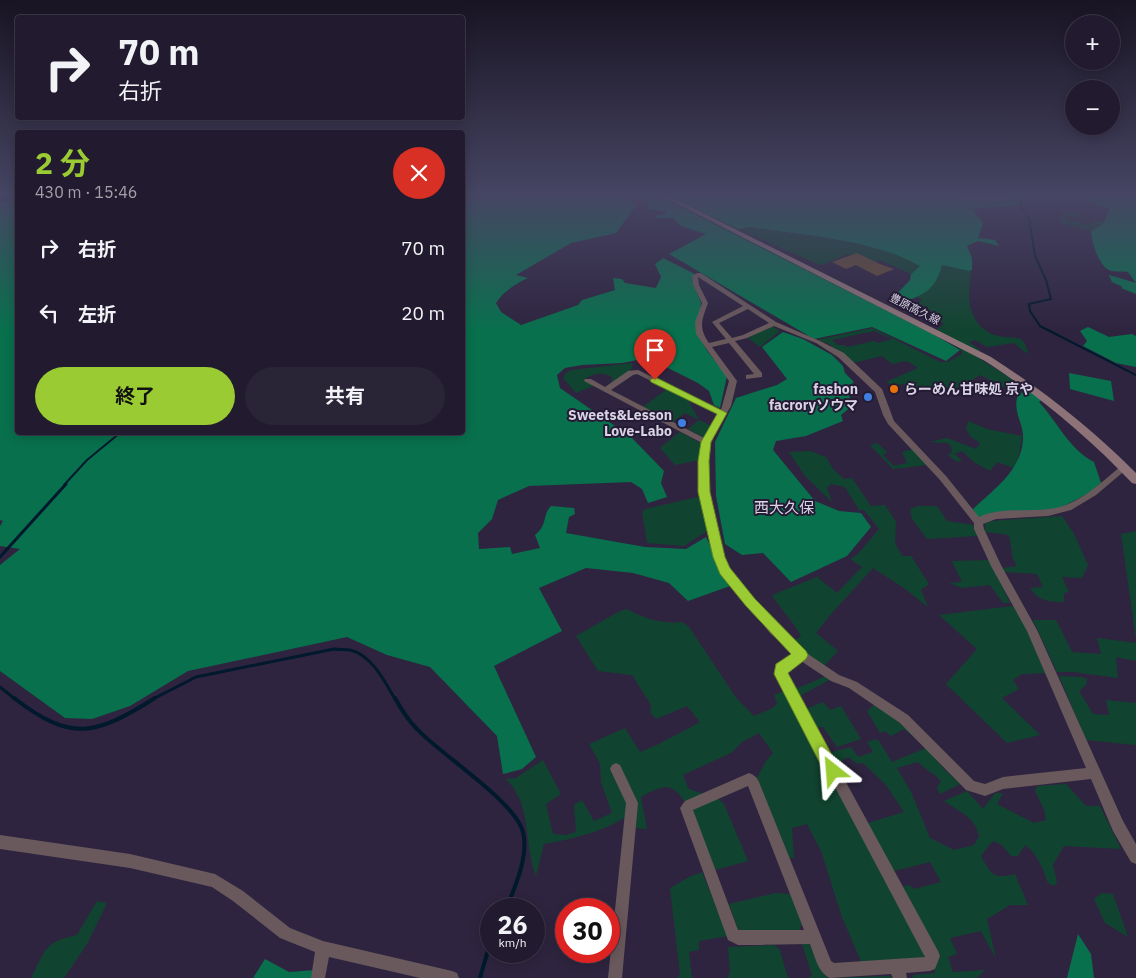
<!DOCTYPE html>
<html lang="ja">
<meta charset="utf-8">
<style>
:root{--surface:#221b2f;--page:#2a2437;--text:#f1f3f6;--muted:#a2a1aa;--line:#3f394b;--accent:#9bcb32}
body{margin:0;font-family:"IBM Plex Sans","Noto Sans JP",sans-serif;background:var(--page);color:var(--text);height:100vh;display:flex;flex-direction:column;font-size:19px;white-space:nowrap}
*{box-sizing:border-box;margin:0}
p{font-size:16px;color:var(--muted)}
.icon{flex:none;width:28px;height:28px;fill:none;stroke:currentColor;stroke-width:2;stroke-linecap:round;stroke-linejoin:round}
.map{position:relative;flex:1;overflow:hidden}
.side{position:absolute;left:15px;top:130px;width:450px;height:305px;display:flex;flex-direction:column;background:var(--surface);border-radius:5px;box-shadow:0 2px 12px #0003,0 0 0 1px var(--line)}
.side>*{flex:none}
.banner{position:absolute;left:15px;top:15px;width:450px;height:105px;border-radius:5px;box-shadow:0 2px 12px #0003,0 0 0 1px var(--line);background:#221b2f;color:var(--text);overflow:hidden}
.buttons{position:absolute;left:1065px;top:15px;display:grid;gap:10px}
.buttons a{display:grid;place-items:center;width:55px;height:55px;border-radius:50%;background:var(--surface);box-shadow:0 2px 12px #0003,0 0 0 1px var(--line);font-size:25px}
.speed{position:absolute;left:480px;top:898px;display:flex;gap:10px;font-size:25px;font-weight:700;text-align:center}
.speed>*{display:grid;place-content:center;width:65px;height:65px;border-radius:50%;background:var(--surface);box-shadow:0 2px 12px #0003,0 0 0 1px var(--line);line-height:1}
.speed small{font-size:12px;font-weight:400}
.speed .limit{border:8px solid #d22;background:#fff;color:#111}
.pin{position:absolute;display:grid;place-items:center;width:42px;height:42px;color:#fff;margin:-51px -21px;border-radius:50% 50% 50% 0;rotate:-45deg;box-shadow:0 0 5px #0007}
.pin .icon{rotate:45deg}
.me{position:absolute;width:55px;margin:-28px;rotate:332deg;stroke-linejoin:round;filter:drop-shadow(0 0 4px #0008)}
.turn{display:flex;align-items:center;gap:18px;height:105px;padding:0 20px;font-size:22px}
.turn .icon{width:65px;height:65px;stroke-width:2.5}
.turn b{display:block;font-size:35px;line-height:42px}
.round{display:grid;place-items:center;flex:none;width:52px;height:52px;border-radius:26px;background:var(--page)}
.overview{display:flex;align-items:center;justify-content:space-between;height:85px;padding:0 20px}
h1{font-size:30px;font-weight:700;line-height:38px;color:var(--accent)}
.button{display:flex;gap:10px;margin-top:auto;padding:10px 20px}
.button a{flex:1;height:58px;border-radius:30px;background:var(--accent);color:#111;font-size:20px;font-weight:700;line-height:58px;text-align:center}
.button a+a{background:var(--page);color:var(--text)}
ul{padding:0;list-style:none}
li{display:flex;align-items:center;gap:15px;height:65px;padding:0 20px}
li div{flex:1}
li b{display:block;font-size:19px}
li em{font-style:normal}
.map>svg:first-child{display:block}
.green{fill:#114430;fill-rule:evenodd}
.forest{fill:#08704d}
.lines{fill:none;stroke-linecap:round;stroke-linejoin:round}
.stream-far2{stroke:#01192d;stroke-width:2}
.stream-far1{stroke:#01192d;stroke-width:3}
.stream{stroke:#01192d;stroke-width:4}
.building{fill:#664c36}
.minor{fill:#6a595c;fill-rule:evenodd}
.secondary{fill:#8d7378;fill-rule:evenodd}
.route{fill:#9bcb32;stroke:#658420}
.food-dot{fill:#e8710a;stroke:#241b34;stroke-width:2}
.shop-dot{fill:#3f7fe0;stroke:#241b34;stroke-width:2}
.labels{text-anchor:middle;stroke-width:4;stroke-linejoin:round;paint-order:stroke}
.far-street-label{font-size:11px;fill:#d9d3e5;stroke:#241b34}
.poi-label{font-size:14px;font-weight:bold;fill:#d9d3e5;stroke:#241b34;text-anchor:end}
.neighbourhood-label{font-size:15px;fill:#d9d3e5;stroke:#241b34}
</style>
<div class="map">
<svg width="1136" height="978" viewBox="0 0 1136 978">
<rect width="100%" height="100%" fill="#2e243f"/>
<g class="green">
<polygon points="1063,211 1082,216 1080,218 1069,216 1067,219 1088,225 1094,221 1104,221 1103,224 1091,231 1060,223"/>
<path d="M739,227L746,229L751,227C808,236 869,240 921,265L911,274L880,260L869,264L848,254L822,265L817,264L738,229Z"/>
<path d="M942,265L969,271L971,270C971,279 969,289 969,297C971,320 982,334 1004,337C1011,338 1017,336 1023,341C1025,343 1027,349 1028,352L1026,353L1014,343L987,347L975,340L969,342L980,350V359L1031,391L1018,394L980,375L971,381L968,389L927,391L925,387L910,390L903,384L893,386L886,382L918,368L907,361L892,364L882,356L853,363L829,344L817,340L872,328L940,362H948L962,354L961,350L939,334L937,329L944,324L938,320L940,318L938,315L918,303L922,300L917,297C933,288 938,283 942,265ZM874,331L892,339L878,343L874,341L847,347L844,345H838L832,340Z"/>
<polygon points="772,326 780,331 760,347 748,338"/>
<path d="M633,363L631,370L611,383L612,377C603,372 595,373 586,378L593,386L576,393L563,378L566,373L571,370Z"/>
<polygon points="667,389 687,398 699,420 712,426 705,438 688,429 699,420 685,413 673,422 643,407"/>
<polygon points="968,421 987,429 1022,436 1017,465 1014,468 997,462 990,471 975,463 962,451 954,454 962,460 957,462 948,455 952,452 951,446 948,443 929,442 947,438 976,449 980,443 971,437 966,429"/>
<polygon points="680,432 702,444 700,460 675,465 660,448"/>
<polygon points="877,443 887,452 883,455 894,466 907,463 902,452 913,449 928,465 893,469 870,445"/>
<path d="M810,451L826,457L833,469L844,479L852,478L871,506L885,505L896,522L895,543L902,556H911L929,584L921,590L928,607L904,588L873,568L831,614L816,633L838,651L822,668L791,641L801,637C799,628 778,606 772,595L822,575L818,578L837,593L862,567L850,559L858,554L879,529L864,510H859L845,487L831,484L827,488L832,502L805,476L789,452Z"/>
<polygon points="702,496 709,530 684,546 647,543 642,512 645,509"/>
<polygon points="918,506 937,506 947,521 974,525 977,536 927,539 912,519 910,509"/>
<path d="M1062,516L1074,534L1088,565L1082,578L1062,577L1069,592L1064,593V602C1050,602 1038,601 1030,588L1043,587L1037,574L1005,572L1003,568L1017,566L1013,559L1009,535L985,532V523L991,521Z"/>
<polygon points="1136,531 1136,639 1121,534"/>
<polygon points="990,560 1010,603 1003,603 990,585 962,588 949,583 962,582 952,561"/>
<polygon points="1013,606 1029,632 1047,673 1022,674 1013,680 1019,689 1002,698 1040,735 1007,743 946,684 977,649 939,615"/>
<path d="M627,609C645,619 662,624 682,622L689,627L737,699L754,716L773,708L777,703L774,695L784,691L925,955L921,960L862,964L842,917L821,851L807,824L792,828L794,858H789L757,778L766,761L773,753L759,733L742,742L731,753L683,775L688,788C700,795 714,793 724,804L748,861L715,870C708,852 689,795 671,788C661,785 649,793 641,797L647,829L635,828L624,818C600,833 571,839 544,844L536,876C523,843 533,806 506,779L516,778L543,760L561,794L546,804L553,834L566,835L576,832L574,805L582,800L594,821L612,813L601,782L600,764L589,744L625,728L640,752L659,744L700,722L687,706L656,719L650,712L651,705L632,675L598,671L576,636L620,611Z"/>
<polygon points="1033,620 1056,620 1072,652 1101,654 1097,638 1136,643 1136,661 1116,657 1118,678 1073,672 1057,672"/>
<polygon points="826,676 831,679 798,697 792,686 794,685 798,688"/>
<polygon points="1059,676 1082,677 1087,679 1086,685 1079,691 1093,714 1109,715 1106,700 1136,703 1136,745 1086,740"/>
<polygon points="823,702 830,710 841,706 861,739 837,747 823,727 817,727 806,709"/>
<polygon points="875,704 916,736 914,737 904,729 891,736 885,731 880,733 867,711"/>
<path d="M876,739L879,741L892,762L926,748L944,769L960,784L940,794L937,787L941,781C934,773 926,770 918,762L897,768L911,792L930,838L954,850L974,845L979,836C975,816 959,812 944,801L967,791L983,809L995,793H1003L997,804L1034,823L1046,820L1044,809L1035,791L1037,786L1066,784L1086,806H1100L1121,849L1064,846L1053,865L1057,881L1055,886L1048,883C1043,869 1037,853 1025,845L1018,856H1011L1002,845L994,841L990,844L981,856C991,874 993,880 1015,874L1028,905H1010L987,919L996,959L981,931L950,938L957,954L948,957L953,972L985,970L977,978H912L914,975L934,973L938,960L900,888L909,885L914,889L941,882L930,862L890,872L865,824L904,812L886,785L863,763L858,764L848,757L834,766L828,753L851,747L858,757L873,752L867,742Z"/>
<polygon points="702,872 728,936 699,941 699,950 689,952 692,978 677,978 680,975 670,888 691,876"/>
<polygon points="776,893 790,894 802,923 799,931 743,934 738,929 729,904"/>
<polygon points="1102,893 1113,894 1128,937 1105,923 1094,899"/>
<path d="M97,901L107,903L87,944L64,978H31C46,950 43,942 77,935Z"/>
<polygon points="806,943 811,945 823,973 828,978 890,976 893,978 809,978 812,975 802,944"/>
<polygon points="775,945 780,951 788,978 728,978 730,971 728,947"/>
</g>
<g class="forest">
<path d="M463,194H620L637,204L616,233L571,243L516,275L528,278C515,284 504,291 496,303L501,312L521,325L578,305L582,300L615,290L613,278L622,279L625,283L656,288L661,277L655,264L663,258L695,274L692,277L693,284L701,302L698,335L708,352L727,376L720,408L714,405L709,391L698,383L648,358L622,363L582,365L565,368L557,375L560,388L631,437L664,471L661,483L667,497L648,503L642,489L631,482L529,486L498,500L492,519L478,533L479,549L510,547L512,554L540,548L535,535C548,525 542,515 551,506L574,508L575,514L569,517L566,533L645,547L686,549L706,537L730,586L688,601L669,583L633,573L586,568L539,588L562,631L494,666L536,757L522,769L503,774L497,736L430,667L387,655L347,637L188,671L130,706L92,719L65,718L0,671V565L20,549L0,546V526L3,521L0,520V202L17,199L18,432H462Z"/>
<polygon points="640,194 655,194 933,334 960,350 946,361 872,327 814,339 669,254 706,234 681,226 673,218 656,218 655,216 665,214 665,211 648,209 649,203 641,197"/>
<path d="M664,194H1024L1025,200L1020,206L978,208L973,210L983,223L978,238L995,240L999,246L978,241L967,246L972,258V270L969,271L942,265C936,290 924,295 900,303L892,299L910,280L911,274L920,266C876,240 802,235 751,227L738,229Z"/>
<path d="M1072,194H1136V294L1121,288L1123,287L1112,282L1109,275L1136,283L1128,272C1122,271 1117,272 1112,271C1099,269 1092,242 1091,231L1103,224L1110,209L1083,200Z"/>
<polygon points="1088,327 1109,337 1132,334 1136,336 1136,367 1116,363 1083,346 1087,341 1080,331"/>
<polygon points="783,332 803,339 832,355 843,366 845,373 854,382 846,388 853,405 841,415 843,421 806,436 776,441 773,450 815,501 839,511 861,513 871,527 847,556 791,582 763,553 742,555 725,544 716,496 715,442 736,398 777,385 787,379 762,347"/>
<polygon points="1069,373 1111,381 1114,401 1070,389"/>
<path d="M1031,391L1043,399L1039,402C1057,422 1071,451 1094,462L1101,483L1091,492L1058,509L981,518L977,516L973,509C993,490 1022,470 1023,439C1024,422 1012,413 1018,394Z"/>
<polygon points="1078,934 1091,954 1094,978 1067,978"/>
<polygon points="265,959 289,972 315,970 314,978 253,978"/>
</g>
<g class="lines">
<g class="stream-far2">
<polyline points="1022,194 1020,205 1029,218 1035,256 1046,280 1051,299 1029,304 1030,311 1040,326 1136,375"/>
<polyline points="0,196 2,197 0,200"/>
<polyline points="0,201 18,196"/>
<polyline points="462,201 465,204 462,207"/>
<polyline points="64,485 87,460 121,432"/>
</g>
<g class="stream-far1">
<polyline points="0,557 66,484"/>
<polyline points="0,687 15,699"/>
<path d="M153,699L196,677L334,649C339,650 345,649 350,650C372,655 385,682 395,699"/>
</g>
<g class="stream">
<path d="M14,698C72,743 96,735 155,698"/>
<path d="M395,698C401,709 408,720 417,729C441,755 515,801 523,832C529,856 515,887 506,909"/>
<polyline points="480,978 491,940"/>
</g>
</g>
<polygon class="building" points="857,253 880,264 894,269 877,276 856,265 846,269 832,262"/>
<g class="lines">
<g class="minor">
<polygon points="959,194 964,194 966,196 999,197 996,194 1001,194 1006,199 1003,201 964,200 962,199"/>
<path d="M697,273H701L776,322L820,341L844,353L882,389L894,421L946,476L979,517C1001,507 1026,512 1049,509C1078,506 1099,484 1121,466H1127L1128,468L1096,495L1071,510L1048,516L996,519L983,524L984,529L1001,565L1037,630L1123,821L1136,844V864L1131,862L1113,831L1091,779L1003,789L985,796L966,790L900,723L849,688L831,681L801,661L786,671L787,674L938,951L940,956L935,969L930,971L906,973L907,978H893L891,974L830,978C818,973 815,956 810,944L738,945L728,940L680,808L685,801L749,773C754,775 757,777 759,782L831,961L834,963L925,957L775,674L777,666L793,655L770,633L719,570L714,557L700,492V461L702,443L584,381L585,379H591L605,387L628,371L638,370L721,410L729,381L696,334L695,322L702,303L693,285L692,276ZM698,277L743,306L712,322L726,339L709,343C698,327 702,320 708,303L699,285ZM748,309L769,323L743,335L732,338L719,323ZM774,326L816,343L838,357L875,392L883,415L888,424L940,480L974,523V529L991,566L1027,631L1086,768L1003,777L985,784L974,781L908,715L857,682L839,675L805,652L778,627L728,568L724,557L708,492V461L710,442L731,406L737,381L712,347L729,343L754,374L746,375V379L762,377V373L735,341L747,338ZM637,374L718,414L704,438L611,390L633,375ZM748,786L804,930H738L693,810Z"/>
<polygon points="616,763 620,765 638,803 622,978 608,978 626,803 610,769 612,765"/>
<polygon points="0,835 130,854 215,874 243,891 290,928 323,941 452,971 457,973 459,978 420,978 329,957 325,978 311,978 315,952 280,938 233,901 212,887 130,868 0,849"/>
</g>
<path class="secondary" d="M658,194H665L991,357C1044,391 1092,429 1136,473V484L1132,483C1087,436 1039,396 985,361Z"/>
</g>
<linearGradient id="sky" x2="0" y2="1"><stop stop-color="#191423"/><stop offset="0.59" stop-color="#464563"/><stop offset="1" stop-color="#464563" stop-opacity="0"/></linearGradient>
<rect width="1136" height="331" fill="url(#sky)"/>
<polygon class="route" points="655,377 727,413 711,442 709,461 710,492 725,557 730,568 755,599 806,651 808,655 806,659 788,673 838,766 841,771 838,777 833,779 827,777 774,674 776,664 791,654 746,606 720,574 713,557 698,492 698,461 701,442 717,414 651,382 650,380"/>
<circle class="food-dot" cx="894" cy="389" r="5"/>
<g class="shop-dot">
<circle cx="868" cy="397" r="5"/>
<circle cx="682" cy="423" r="5"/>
</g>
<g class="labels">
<g class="far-street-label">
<text transform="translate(915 309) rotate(27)" y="4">豊原高久線</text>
</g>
<g class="poi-label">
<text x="858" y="394">fashon<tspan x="858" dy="16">facroryソウマ</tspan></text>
<text x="904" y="394" text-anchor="start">らーめん甘味処 京や</text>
<text x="672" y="420">Sweets&amp;Lesson<tspan x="672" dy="16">Love-Labo</tspan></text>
</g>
<g class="neighbourhood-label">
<text x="784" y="513">西大久保</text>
</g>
</g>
</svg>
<div class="buttons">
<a>+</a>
<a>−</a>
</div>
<div class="speed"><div>26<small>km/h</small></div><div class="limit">30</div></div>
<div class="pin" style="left:655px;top:380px;background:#d93025"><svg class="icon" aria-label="arrive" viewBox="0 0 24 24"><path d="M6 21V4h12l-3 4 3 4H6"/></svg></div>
<svg class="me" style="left:833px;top:771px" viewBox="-20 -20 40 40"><path d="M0-17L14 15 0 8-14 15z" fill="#9bcb32" stroke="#fff" stroke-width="4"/></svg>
<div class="banner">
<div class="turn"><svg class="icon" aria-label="right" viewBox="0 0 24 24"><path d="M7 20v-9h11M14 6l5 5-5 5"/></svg><div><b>70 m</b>右折</div></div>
</div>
<section class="side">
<div class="overview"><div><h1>2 分</h1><p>430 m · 15:46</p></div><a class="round" style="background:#d93025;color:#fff"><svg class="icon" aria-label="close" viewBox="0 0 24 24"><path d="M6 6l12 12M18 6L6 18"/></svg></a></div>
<ul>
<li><svg class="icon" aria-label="right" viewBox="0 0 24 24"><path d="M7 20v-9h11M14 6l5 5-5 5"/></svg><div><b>右折</b></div><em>70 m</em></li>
<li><svg class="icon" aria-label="left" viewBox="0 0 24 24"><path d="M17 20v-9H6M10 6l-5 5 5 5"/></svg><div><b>左折</b></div><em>20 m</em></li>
</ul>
<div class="button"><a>終了</a><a>共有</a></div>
</section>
</div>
